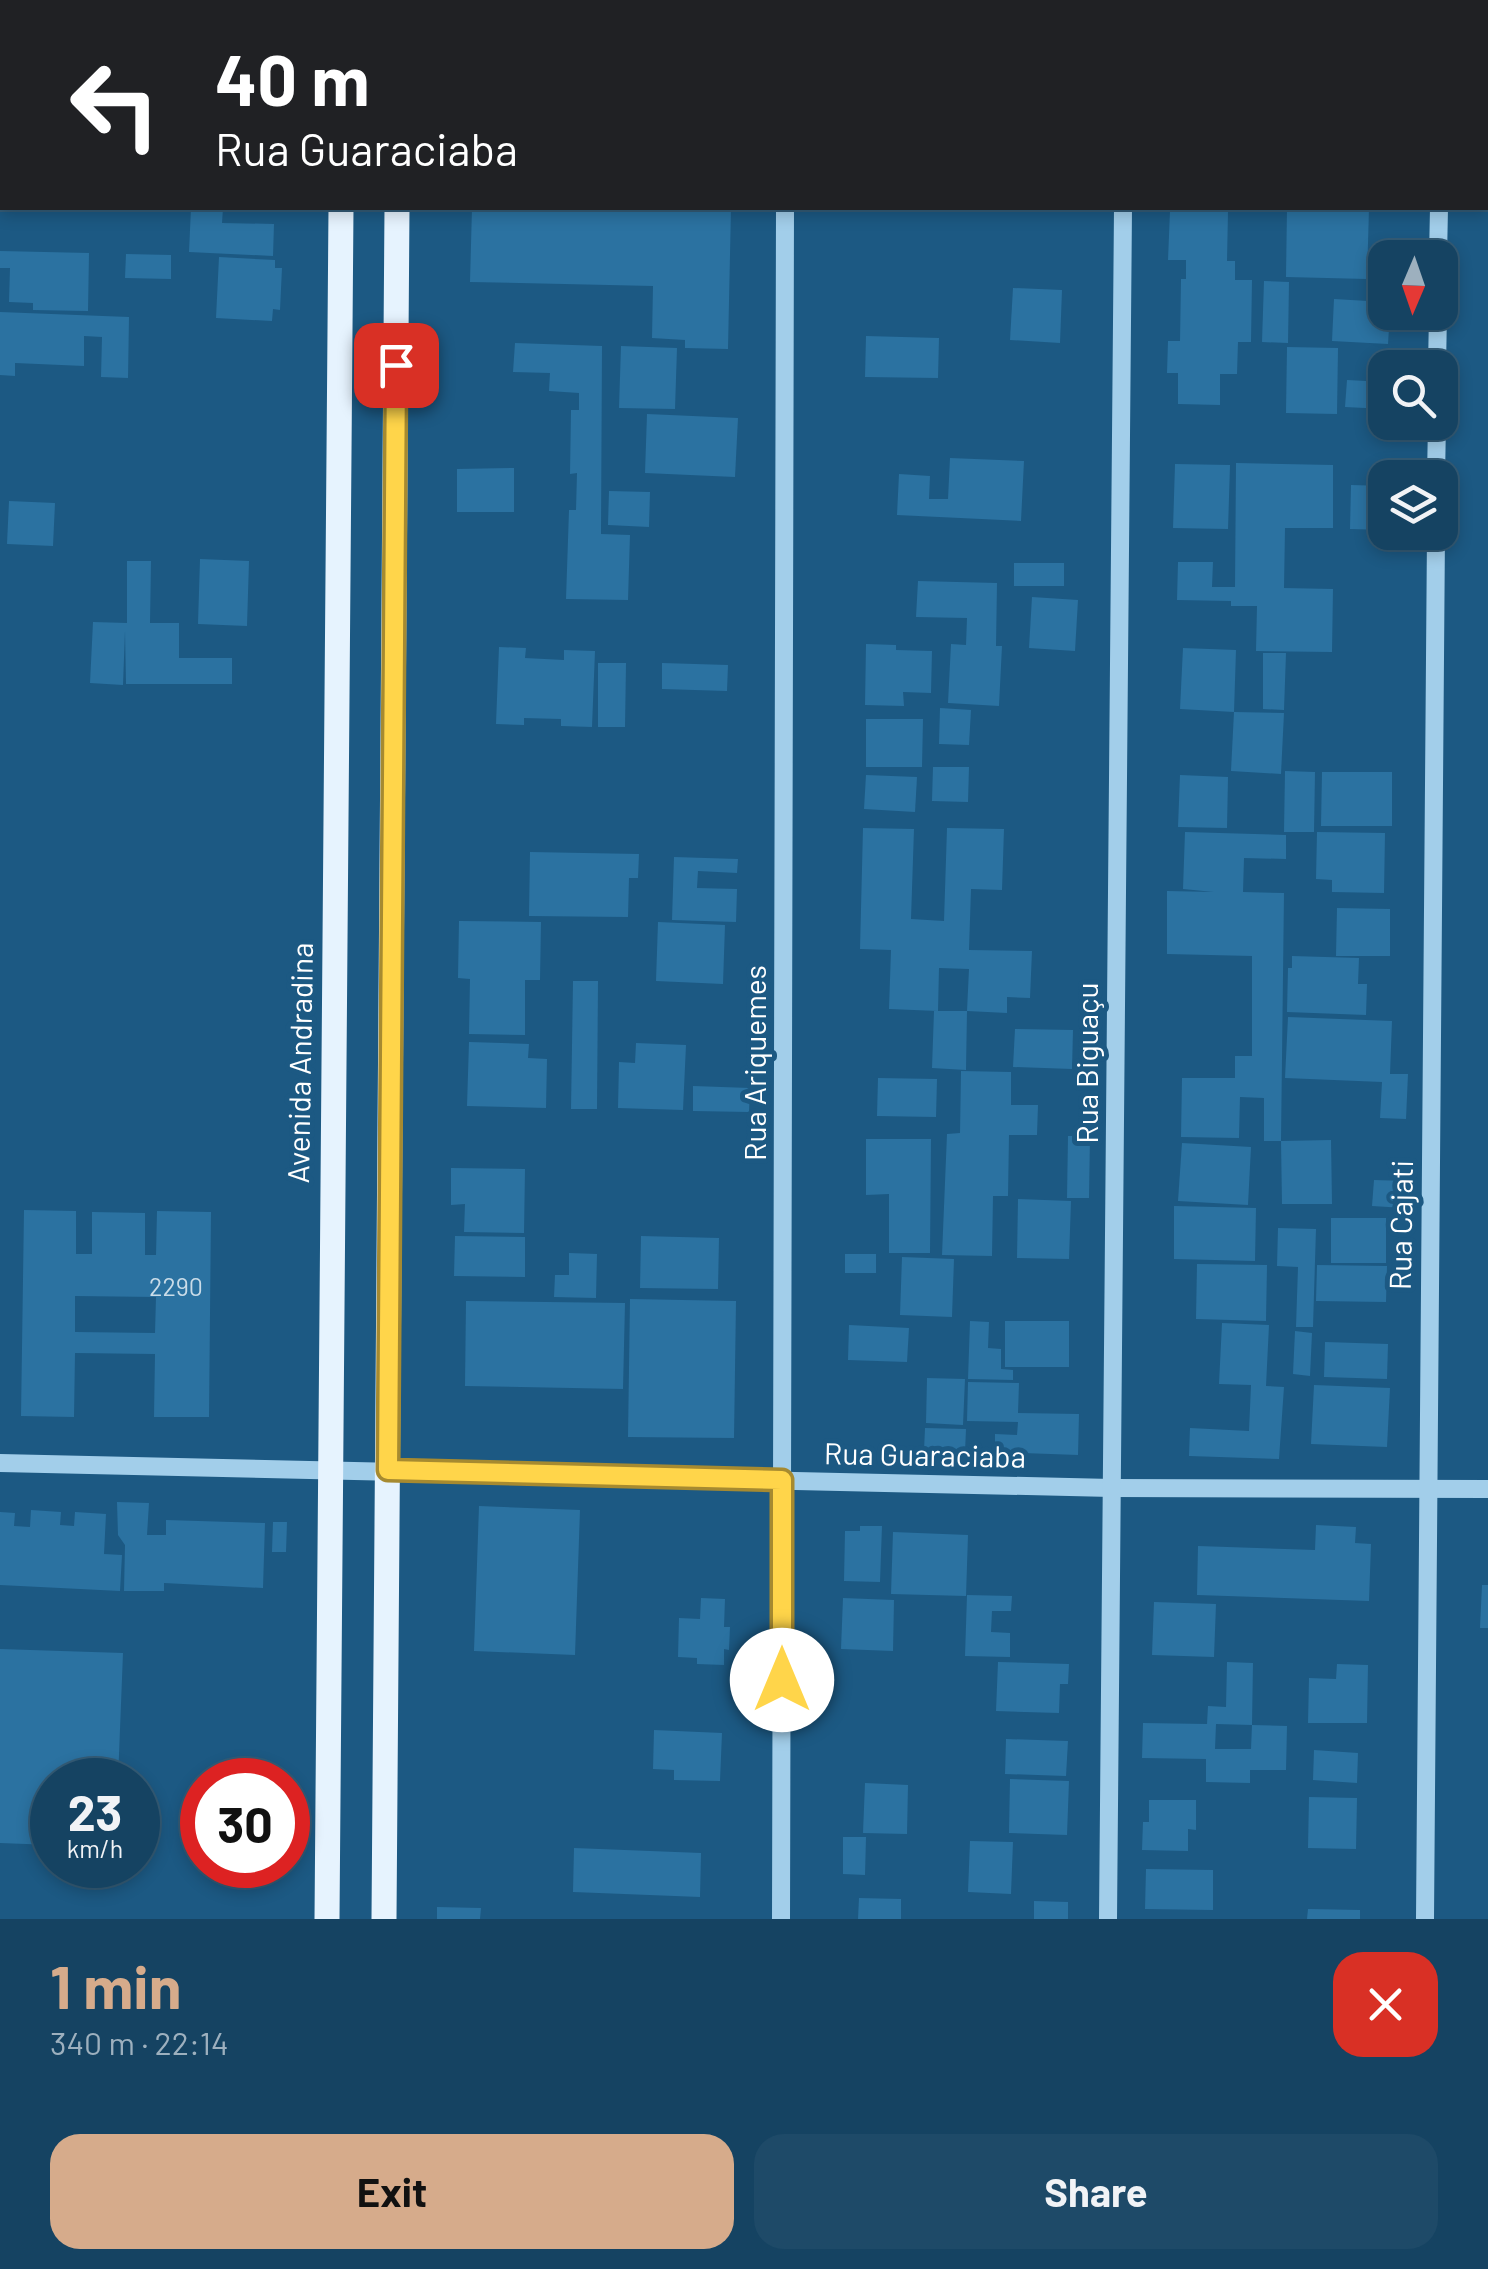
<!DOCTYPE html>
<meta charset="utf-8">
<style>
:root{--surface:#154362;--page:#1e4a68;--text:#f1f3f6;--muted:#9db0be;--line:#345c77;--accent:#d6ab8b}
body{margin:0;font-family:Barlow,sans-serif;background:var(--page);color:var(--text);height:100vh;display:flex;flex-direction:column;font-size:38px;white-space:nowrap}
*{box-sizing:border-box;margin:0}
p{font-size:32px;color:var(--muted)}
.icon{flex:none;width:55px;height:55px;fill:none;stroke:currentColor;stroke-width:2;stroke-linecap:round;stroke-linejoin:round}
.map{position:relative;height:1919px;overflow:hidden}
.details{display:flex;flex-direction:column;background:var(--surface);flex:1}
.details>*{flex:none}
.guide{position:absolute;left:0px;top:0px;width:1490px;height:210px;box-shadow:0 5px 15px #0003,0 0 0 2px var(--line);background:#202124;color:#fff;overflow:hidden}
.needle{width:65px;rotate:182deg}
.buttons{position:absolute;left:1368px;top:240px;display:grid;gap:20px}
.buttons a{display:grid;place-items:center;width:90px;height:90px;border-radius:20px;background:var(--surface);box-shadow:0 5px 15px #0003,0 0 0 2px var(--line);font-size:50px}
.speed{position:absolute;left:30px;top:1758px;display:flex;gap:20px;font-size:50px;font-weight:700;text-align:center}
.speed>*{display:grid;place-content:center;width:130px;height:130px;border-radius:50%;background:var(--surface);box-shadow:0 5px 15px #0003,0 0 0 2px var(--line);line-height:1}
.speed small{font-size:25px;font-weight:400}
.speed .limit{border:15px solid #d22;background:#fff;color:#111}
.pin{position:absolute;display:grid;place-items:center;width:85px;height:85px;color:#fff;margin:-42px;border-radius:20px;box-shadow:0 5px 15px #0006}
.me{position:absolute;width:110px;margin:-55px;rotate:0deg;stroke-linejoin:round;filter:drop-shadow(0 0 8px #0008)}
.turn{display:flex;align-items:center;gap:35px;height:210px;padding:0 50px;font-size:45px}
.turn .icon{width:130px;height:130px;stroke-width:2.5}
.turn b{display:block;font-size:70px;line-height:85px}
.round{display:grid;place-items:center;flex:none;width:105px;height:105px;border-radius:30px;background:var(--page)}
.head{display:flex;align-items:center;justify-content:space-between;height:170px;padding:0 50px}
h1{font-size:60px;font-weight:700;line-height:75px;color:var(--accent)}
.button{display:flex;gap:20px;margin-top:auto;padding:20px 50px}
.button a{flex:1;height:115px;border-radius:30px;background:var(--accent);color:#111;font-size:40px;font-weight:700;line-height:115px;text-align:center}
.button a+a{background:var(--page);color:var(--text)}
.map>svg:first-child{display:block}
.building{fill:#2b72a1;fill-rule:evenodd}
.lines{fill:none;stroke-linecap:round;stroke-linejoin:round}
.minor{stroke:#a2ceea;stroke-width:18}
.major{stroke:#e6f3fe;stroke-width:25}
.route-casing{stroke:#a68a30;stroke-width:25}
.route{stroke:#ffd54a;stroke-width:18}
.labels{text-anchor:middle;stroke-width:10;stroke-linejoin:round;paint-order:stroke}
.number-label{font-size:25px;fill:#cadce8}
.street-label{font-size:30px;fill:#fff;stroke:#1c5983}
</style>
<div class="map">
<svg width="1488" height="1919" viewBox="0 0 1488 1919">
<rect width="100%" height="100%" fill="#1c5983"/>
<g class="building">
<polygon points="191,208 223,208 222,223 274,224 273,256 189,252"/>
<polygon points="472,208 731,208 728,349 685,348 685,340 652,338 653,286 470,282"/>
<polygon points="1287,208 1369,208 1367,279 1286,277"/>
<polygon points="1170,211 1228,212 1227,261 1235,261 1235,280 1252,280 1251,342 1238,342 1237,374 1220,374 1220,405 1178,404 1178,373 1167,373 1168,341 1180,341 1181,279 1186,279 1186,260 1168,260"/>
<polygon points="0,251 89,253 88,311 33,310 33,303 9,302 10,268 0,268"/>
<polygon points="126,254 171,255 171,279 125,278"/>
<polygon points="219,257 275,260 275,268 282,268 280,310 273,309 272,321 216,318"/>
<polygon points="1264,281 1289,282 1288,343 1262,342"/>
<polygon points="1013,288 1062,290 1060,343 1010,340"/>
<polygon points="1334,299 1385,302 1385,312 1390,312 1388,344 1332,341"/>
<polygon points="0,312 129,317 128,378 101,377 102,337 84,336 84,366 15,363 15,376 0,375"/>
<polygon points="866,336 939,338 938,378 865,377"/>
<polygon points="515,343 602,346 601,534 630,535 628,600 566,599 569,510 576,510 577,473 570,474 571,410 579,410 579,393 549,391 550,373 513,372"/>
<polygon points="621,346 677,348 675,409 619,408"/>
<polygon points="1287,347 1338,348 1337,414 1286,413"/>
<polygon points="1347,380 1385,382 1385,409 1345,407"/>
<polygon points="647,414 738,418 735,477 645,473"/>
<polygon points="950,458 1024,461 1021,521 897,515 899,474 930,476 929,499 948,499"/>
<polygon points="1236,463 1333,465 1333,528 1285,528 1284,588 1333,589 1332,652 1256,651 1257,606 1231,606 1231,601 1177,600 1178,562 1213,562 1212,587 1235,587"/>
<polygon points="1175,464 1230,465 1228,529 1173,528"/>
<polygon points="514,468 514,512 457,512 457,469"/>
<polygon points="1351,485 1385,486 1385,530 1350,529"/>
<polygon points="609,491 650,492 649,527 608,525"/>
<polygon points="9,501 55,503 53,546 7,544"/>
<polygon points="200,559 249,561 247,626 198,624"/>
<polygon points="127,561 151,561 150,623 179,623 179,658 232,658 232,684 126,684 125,631 123,685 90,683 93,622 127,623"/>
<rect x="1014" y="563" width="50" height="23"/>
<polygon points="918,581 997,583 996,646 1002,646 999,706 948,703 951,644 966,645 967,618 916,617"/>
<polygon points="1032,597 1078,600 1075,651 1029,648"/>
<polygon points="866,644 896,645 896,650 932,651 931,693 903,692 904,706 865,705"/>
<polygon points="499,647 526,648 525,658 564,660 564,650 595,651 592,727 561,726 561,719 524,718 524,725 496,724"/>
<polygon points="1183,648 1236,650 1234,712 1180,709"/>
<polygon points="1263,653 1286,653 1284,710 1263,709"/>
<polygon points="598,663 626,663 625,727 598,727"/>
<polygon points="662,663 728,665 727,691 662,689"/>
<polygon points="940,708 971,710 969,745 939,744"/>
<polygon points="1234,712 1284,713 1281,774 1231,771"/>
<polygon points="866,719 923,719 922,767 866,767"/>
<polygon points="933,767 969,767 968,802 932,801"/>
<polygon points="1285,771 1315,772 1314,832 1284,832"/>
<polygon points="1322,772 1392,772 1392,826 1321,826"/>
<polygon points="866,775 917,777 915,812 864,809"/>
<polygon points="1180,775 1228,777 1227,828 1178,827"/>
<polygon points="863,828 914,829 911,919 944,921 947,828 1004,829 1002,890 971,889 969,950 1032,951 1030,998 1007,997 1007,1013 967,1011 969,969 939,968 938,1011 967,1011 966,1070 932,1068 934,1011 938,1011 889,1009 891,950 860,949"/>
<polygon points="1185,832 1286,835 1286,859 1244,858 1243,892 1284,893 1281,1141 1264,1141 1264,1098 1240,1097 1239,1138 1181,1137 1182,1078 1235,1078 1235,1056 1252,1056 1252,956 1167,954 1167,891 1214,892 1183,889"/>
<polygon points="1317,832 1385,833 1384,893 1332,892 1332,880 1316,879"/>
<polygon points="530,852 639,854 638,878 629,878 628,917 529,916"/>
<polygon points="674,857 738,859 737,873 698,871 697,888 737,889 736,922 672,920"/>
<polygon points="1337,908 1390,909 1390,956 1336,956"/>
<polygon points="459,921 541,922 540,980 525,980 525,1035 469,1034 470,979 458,978"/>
<polygon points="658,922 725,925 723,984 656,981"/>
<polygon points="1292,956 1359,958 1358,984 1367,984 1366,1015 1287,1012 1288,968 1292,968"/>
<polygon points="573,981 598,981 597,1109 571,1109"/>
<polygon points="1288,1017 1392,1021 1390,1074 1408,1074 1406,1119 1380,1118 1382,1082 1285,1078"/>
<polygon points="1015,1029 1073,1030 1072,1069 1013,1067"/>
<polygon points="469,1042 529,1044 528,1058 547,1059 546,1108 467,1106"/>
<polygon points="636,1043 686,1045 683,1110 618,1108 619,1062 635,1063"/>
<polygon points="961,1071 1011,1072 1011,1105 1038,1105 1037,1135 1009,1135 1008,1196 993,1196 992,1256 942,1255 947,1134 960,1133"/>
<polygon points="878,1078 937,1079 936,1117 877,1116"/>
<polygon points="693,1086 750,1088 749,1112 693,1111"/>
<polygon points="1068,1136 1090,1136 1089,1198 1067,1198"/>
<polygon points="866,1139 931,1139 930,1253 889,1253 889,1194 866,1195"/>
<polygon points="1331,1140 1332,1204 1282,1204 1281,1141"/>
<polygon points="1182,1143 1251,1147 1248,1205 1178,1201"/>
<polygon points="451,1168 525,1169 524,1233 464,1232 465,1204 451,1205"/>
<polygon points="1374,1180 1405,1181 1404,1208 1372,1206"/>
<polygon points="1018,1199 1071,1201 1069,1259 1017,1258"/>
<polygon points="1174,1206 1256,1208 1255,1261 1174,1259"/>
<path d="M24,1210L76,1211V1254H92V1212L145,1213V1255H156L157,1211L211,1212L209,1417H154L155,1354L75,1353L74,1417L21,1416ZM75,1296L156,1297L155,1333L75,1332Z"/>
<rect x="1331" y="1218" width="55" height="45"/>
<polygon points="1278,1228 1316,1229 1313,1327 1296,1327 1298,1267 1277,1266"/>
<polygon points="455,1236 525,1237 525,1277 454,1276"/>
<polygon points="641,1236 719,1238 718,1289 640,1288"/>
<polygon points="569,1253 597,1254 596,1298 554,1297 555,1275 569,1275"/>
<rect x="845" y="1254" width="31" height="19"/>
<polygon points="902,1257 954,1259 952,1317 900,1315"/>
<polygon points="1197,1264 1267,1265 1266,1321 1196,1319"/>
<polygon points="1317,1265 1387,1266 1386,1302 1316,1301"/>
<polygon points="630,1299 736,1301 734,1438 628,1437"/>
<polygon points="466,1301 625,1303 623,1389 465,1386"/>
<polygon points="970,1321 989,1322 988,1348 1001,1349 1001,1369 1013,1370 1013,1380 968,1379"/>
<rect x="1005" y="1321" width="64" height="46"/>
<polygon points="1222,1323 1269,1325 1266,1386 1284,1387 1279,1459 1189,1456 1190,1428 1249,1431 1251,1385 1219,1384"/>
<polygon points="849,1325 909,1328 907,1362 848,1360"/>
<polygon points="1295,1331 1312,1333 1310,1376 1293,1374"/>
<polygon points="1325,1342 1388,1344 1387,1379 1324,1377"/>
<polygon points="927,1378 965,1379 963,1425 926,1423"/>
<polygon points="968,1382 1019,1383 1018,1413 1079,1414 1078,1455 995,1452 995,1434 1017,1435 1018,1422 967,1421"/>
<polygon points="1314,1385 1390,1388 1387,1447 1311,1444"/>
<polygon points="925,1428 966,1429 965,1452 924,1451"/>
<polygon points="117,1502 149,1503 147,1535 166,1535 166,1520 265,1523 263,1588 164,1583 164,1591 124,1591 125,1545 118,1535"/>
<polygon points="479,1506 580,1510 575,1655 474,1651"/>
<polygon points="31,1510 61,1512 60,1525 74,1526 75,1512 106,1514 104,1554 122,1555 120,1591 0,1585 0,1512 15,1513 14,1526 30,1527"/>
<polygon points="273,1522 287,1522 286,1552 272,1552"/>
<polygon points="1316,1525 1356,1527 1355,1543 1371,1544 1369,1601 1197,1595 1198,1546 1315,1550"/>
<polygon points="860,1526 882,1526 880,1582 844,1581 845,1531 860,1531"/>
<polygon points="893,1532 968,1535 966,1596 891,1594"/>
<polygon points="1482,1585 1488,1585 1488,1628 1480,1628"/>
<polygon points="967,1595 1012,1596 1011,1611 992,1611 991,1632 1010,1633 1010,1657 965,1656"/>
<polygon points="701,1598 725,1599 724,1627 730,1627 729,1650 724,1649 724,1665 697,1664 697,1658 678,1657 679,1618 700,1619"/>
<polygon points="843,1598 894,1600 893,1651 841,1649"/>
<polygon points="1154,1602 1216,1604 1214,1657 1152,1655"/>
<polygon points="0,1649 123,1653 118,1780 52,1780 52,1845 0,1843"/>
<polygon points="998,1662 1069,1664 1068,1684 1060,1684 1059,1713 996,1711"/>
<polygon points="1227,1662 1253,1663 1252,1725 1216,1724 1215,1749 1251,1749 1252,1725 1287,1726 1286,1770 1250,1770 1250,1783 1206,1782 1206,1759 1142,1758 1143,1723 1207,1724 1208,1706 1226,1707"/>
<polygon points="1337,1664 1368,1665 1367,1723 1308,1723 1309,1678 1336,1679"/>
<polygon points="654,1730 722,1733 720,1781 674,1780 674,1770 653,1769"/>
<polygon points="1006,1739 1068,1741 1066,1776 1005,1774"/>
<polygon points="1314,1750 1358,1753 1357,1783 1313,1780"/>
<polygon points="1010,1779 1069,1781 1067,1835 1009,1833"/>
<polygon points="865,1783 908,1785 907,1834 863,1833"/>
<polygon points="1309,1797 1357,1798 1356,1849 1308,1848"/>
<polygon points="1149,1800 1196,1800 1196,1830 1188,1829 1188,1851 1142,1850 1143,1822 1149,1822"/>
<polygon points="843,1837 866,1837 865,1875 843,1874"/>
<polygon points="970,1841 1013,1842 1011,1894 968,1892"/>
<polygon points="574,1848 701,1853 700,1897 573,1892"/>
<polygon points="1146,1869 1213,1870 1213,1910 1145,1909"/>
<polygon points="859,1898 901,1899 901,1919 858,1919"/>
<polygon points="1034,1901 1068,1902 1068,1919 1034,1919"/>
<polygon points="437,1907 481,1908 480,1919 437,1919"/>
<polygon points="1308,1909 1360,1910 1360,1919 1307,1919"/>
</g>
<g class="lines">
<g class="minor">
<polyline points="786,2 786,0"/>
<polyline points="1124,2 1124,0"/>
<polyline points="1441,2 1441,0"/>
<polyline points="0,100 2,100"/>
<polyline points="1438,258 1439,208"/>
<polyline points="1437,368 1438,312"/>
<polyline points="1436,478 1437,422"/>
<polyline points="0,1463 1112,1488 1488,1489"/>
<polyline points="781,1919 785,208"/>
<polyline points="1108,1919 1123,208"/>
<polyline points="1425,1919 1436,532"/>
</g>
<g class="major">
<polyline points="342,0 342,2"/>
<polyline points="398,2 398,0"/>
<polyline points="327,1919 341,208"/>
<polyline points="384,1919 397,208"/>
</g>
</g>
<g class="lines">
<defs>
<polyline id="route" points="396,365 388,1470 782,1480 782,1680"/>
</defs>
<use href="#route" class="route-casing"/>
<use href="#route" class="route"/>
</g>
<g class="labels">
<g class="number-label">
<text x="176" y="1296">2290</text>
</g>
<g class="street-label">
<text transform="translate(301 1063) rotate(-89)" y="10">Avenida Andradina</text>
<text transform="translate(756 1063) rotate(-90)" y="10">Rua Ariquemes</text>
<text transform="translate(1088 1063) rotate(-90)" y="10">Rua Biguaçu</text>
<text transform="translate(1402 1225) rotate(-89)" y="10">Rua Cajati</text>
<text transform="translate(925 1456) rotate(1)" y="10">Rua Guaraciaba</text>
</g>
</g>
</svg>
<div class="buttons">
<a><svg class="needle" viewBox="-14 -14 28 28"><path d="M0-13l5 13h-10z" fill="#e53935"/><path d="M0 13l5-13h-10z" fill="#9db0be"/></svg></a>
<a><svg class="icon" aria-label="search" viewBox="0 0 24 24"><circle cx="10" cy="10" r="6"/><path d="M15 15l6 6"/></svg></a>
<a><svg class="icon" aria-label="layers" viewBox="0 0 24 24"><path d="M12 4l9 5-9 5-9-5zM3 14l9 5 9-5"/></svg></a>
</div>
<div class="speed"><div>23<small>km/h</small></div><div class="limit">30</div></div>
<div class="pin" style="left:396px;top:365px;background:#d93025"><svg class="icon" aria-label="arrive" viewBox="0 0 24 24"><path d="M6 21V4h12l-3 4 3 4H6"/></svg></div>
<svg class="me" style="left:782px;top:1680px" viewBox="-20 -20 40 40"><circle r="19" fill="#fff"/><path d="M0-13L10 11 0 6-10 11z" fill="#ffd54a"/></svg>
<div class="guide">
<div class="turn"><svg class="icon" aria-label="left" viewBox="0 0 24 24"><path d="M17 20v-9H6M10 6l-5 5 5 5"/></svg><div><b>40 m</b>Rua Guaraciaba</div></div>
</div>
</div>
<section class="details">
<div class="head"><div><h1>1 min</h1><p>340 m · 22:14</p></div><a class="round" style="background:#d93025;color:#fff"><svg class="icon" aria-label="close" viewBox="0 0 24 24"><path d="M6 6l12 12M18 6L6 18"/></svg></a></div>
<div class="button"><a>Exit</a><a>Share</a></div>
</section>
